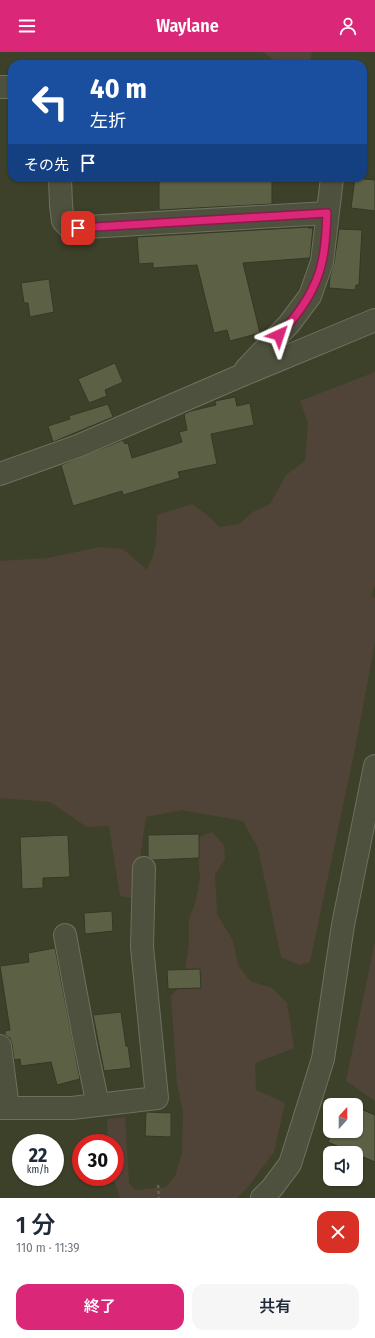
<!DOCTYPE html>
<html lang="ja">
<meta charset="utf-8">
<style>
:root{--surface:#fff;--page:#f6f6f7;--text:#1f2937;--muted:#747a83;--accent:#db2777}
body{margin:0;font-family:"Fira Sans Condensed","Noto Sans JP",sans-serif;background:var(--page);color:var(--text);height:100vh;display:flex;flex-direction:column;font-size:15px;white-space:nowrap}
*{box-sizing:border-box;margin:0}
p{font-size:13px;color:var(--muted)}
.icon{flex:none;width:22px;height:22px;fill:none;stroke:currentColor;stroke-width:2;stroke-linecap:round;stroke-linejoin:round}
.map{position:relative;height:1146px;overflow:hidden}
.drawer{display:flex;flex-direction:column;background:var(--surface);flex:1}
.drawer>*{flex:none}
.guide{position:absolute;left:8px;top:8px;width:359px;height:122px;border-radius:12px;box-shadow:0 1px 3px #0004;background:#1a4fa0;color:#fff;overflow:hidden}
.needle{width:26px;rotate:21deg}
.controls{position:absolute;left:323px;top:1046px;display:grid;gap:8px}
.controls a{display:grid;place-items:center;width:40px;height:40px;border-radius:8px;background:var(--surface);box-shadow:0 1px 3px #0004;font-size:20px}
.speed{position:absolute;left:12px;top:1082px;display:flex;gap:8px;font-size:20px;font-weight:700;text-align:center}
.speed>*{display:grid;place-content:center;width:52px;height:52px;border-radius:50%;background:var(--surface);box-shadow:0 1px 3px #0004;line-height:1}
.speed small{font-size:10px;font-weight:400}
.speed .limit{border:6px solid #d22;background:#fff;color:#111}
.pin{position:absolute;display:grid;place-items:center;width:34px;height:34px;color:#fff;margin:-17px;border-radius:8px;box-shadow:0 2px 6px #0006}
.me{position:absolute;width:44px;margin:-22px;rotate:42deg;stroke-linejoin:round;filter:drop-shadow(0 0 3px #0008)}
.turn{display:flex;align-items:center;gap:14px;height:84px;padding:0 16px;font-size:18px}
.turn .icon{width:52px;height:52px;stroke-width:2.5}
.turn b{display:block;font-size:28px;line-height:34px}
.then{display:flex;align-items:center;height:38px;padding:0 16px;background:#0003;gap:8px;font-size:15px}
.round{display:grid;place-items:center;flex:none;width:42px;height:42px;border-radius:12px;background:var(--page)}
.summary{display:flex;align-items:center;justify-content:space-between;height:68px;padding:0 16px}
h1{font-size:24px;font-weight:600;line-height:30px}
.button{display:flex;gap:8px;margin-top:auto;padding:8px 16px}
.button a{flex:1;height:46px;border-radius:12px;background:var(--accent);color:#fff;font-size:16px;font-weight:600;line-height:46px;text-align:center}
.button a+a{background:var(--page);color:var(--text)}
header{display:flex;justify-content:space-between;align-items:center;height:52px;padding:0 16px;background:var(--accent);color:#fff;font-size:18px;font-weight:600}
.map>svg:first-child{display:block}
.green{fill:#504438}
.building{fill:#5c6045;stroke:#353824}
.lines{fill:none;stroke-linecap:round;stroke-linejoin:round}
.minor-casing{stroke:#6e715e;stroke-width:24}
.path{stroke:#676152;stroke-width:2.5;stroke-dasharray:3 3;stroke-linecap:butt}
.minor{stroke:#4e513d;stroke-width:22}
.route-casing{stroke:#8e194d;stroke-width:10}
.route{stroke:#db2777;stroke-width:7}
</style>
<header><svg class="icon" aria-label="menu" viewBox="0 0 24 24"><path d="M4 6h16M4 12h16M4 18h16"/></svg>Waylane<svg class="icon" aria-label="person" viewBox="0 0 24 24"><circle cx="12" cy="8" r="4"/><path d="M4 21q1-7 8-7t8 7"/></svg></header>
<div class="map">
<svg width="375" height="1146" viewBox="0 0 375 1146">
<rect width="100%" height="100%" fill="#3e4129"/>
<g class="green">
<polygon points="263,0 312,0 309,12 279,12"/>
<path d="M375,320V533L372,543L375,546V590L356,692L310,910L299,913L281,905L258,796L243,769L182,758L146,765L134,846L120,844L109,774L87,775L50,750L0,746V509L47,506L101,495L123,497L147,518C157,498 157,486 157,463L192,452L212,467L219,475L239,472L253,460L270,452L286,423L305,409L308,371L300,349Z"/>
<polygon points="212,780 224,793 225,807 215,823 217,862 233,889 238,913 250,929 272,936 287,951 294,996 255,1011 256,1038 285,1051 274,1100 248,1135 237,1146 120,1146 113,1125 115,1125 115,1091 108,1091 107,1067 125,1065 129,1131 136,1138 166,1135 175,1124 182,1101 183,1060 177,1031 171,944 183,932 189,893 189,867 195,852 200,826 197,786"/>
<polygon points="375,889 375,1049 346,1029"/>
</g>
<g class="building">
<polygon points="159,126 272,126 272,152 159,158"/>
<polygon points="355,126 375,128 375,159 351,156"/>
<polygon points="308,175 308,176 313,176 310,206 243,211 260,281 230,289 227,278 214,281 197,213 153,216 153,211 139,212 137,185"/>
<polygon points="339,177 362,178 359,233 356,233 355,238 329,236 330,224 334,211"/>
<polygon points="49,227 54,260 30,265 28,251 24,251 21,231"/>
<polygon points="115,311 123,330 105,338 107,344 89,351 78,327"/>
<polygon points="235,345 237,354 250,351 254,373 211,382 217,412 178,420 180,426 123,443 122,439 73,454 61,413 123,388 125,392 128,391 132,406 182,390 179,380 187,378 184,362 191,359 216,353 215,349"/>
<polygon points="108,352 113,365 53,390 48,374 70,367 69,364"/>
<polygon points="199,782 199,806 153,808 148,805 148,783"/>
<polygon points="68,783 70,825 43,826 43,836 22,837 20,785"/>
<polygon points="112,859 113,879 85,882 84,861"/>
<polygon points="55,896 80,1027 57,1033 51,1010 21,1014 20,1007 14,1008 12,992 10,986 5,983 5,979 10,978 0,914 29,910 28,901"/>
<polygon points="200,917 201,936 168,937 167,918"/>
<polygon points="121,960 126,994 128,994 131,1016 104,1019 93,963"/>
<polygon points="356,1055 375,1063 375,1110 356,1102 356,1101 353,1101 328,1090 333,1079 356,1079"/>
<polygon points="146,1060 171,1061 171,1085 145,1084"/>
</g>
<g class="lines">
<defs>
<g id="minor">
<polyline points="0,35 12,35"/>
<polyline points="60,126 61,153 63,169 70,176 327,161"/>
<polyline points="246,317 289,272 310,244 322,210 332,126"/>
<polyline points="0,422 78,394 240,324 375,268"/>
<polyline points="65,883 85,991 98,1053"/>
<polyline points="0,994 8,1056"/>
<polyline points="0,1056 72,1056 157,1046 142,895 144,816"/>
<polyline points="262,1146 272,1136 290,1112 323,1007 343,873 375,714"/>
</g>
</defs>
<use href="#minor" class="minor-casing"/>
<polyline class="path" points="158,1133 159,1146"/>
<use href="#minor" class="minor"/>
</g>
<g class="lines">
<defs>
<path id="route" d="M78,176L327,161C326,177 326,194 322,210C316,238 299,262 279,283"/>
</defs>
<use href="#route" class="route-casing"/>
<use href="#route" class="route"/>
</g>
</svg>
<div class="controls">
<a><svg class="needle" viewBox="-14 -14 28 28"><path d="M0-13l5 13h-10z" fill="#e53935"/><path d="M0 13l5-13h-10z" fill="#747a83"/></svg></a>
<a><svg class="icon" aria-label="sound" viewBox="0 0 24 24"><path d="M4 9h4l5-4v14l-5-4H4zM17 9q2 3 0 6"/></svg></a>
</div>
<div class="speed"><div>22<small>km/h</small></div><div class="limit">30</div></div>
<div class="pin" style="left:78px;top:176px;background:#d93025"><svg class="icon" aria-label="arrive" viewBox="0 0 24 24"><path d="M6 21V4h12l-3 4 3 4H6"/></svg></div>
<svg class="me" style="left:279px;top:283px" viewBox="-20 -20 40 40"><path d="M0-17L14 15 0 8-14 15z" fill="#db2777" stroke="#fff" stroke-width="4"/></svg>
<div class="guide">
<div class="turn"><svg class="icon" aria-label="left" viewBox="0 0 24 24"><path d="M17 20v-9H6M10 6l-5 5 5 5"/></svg><div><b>40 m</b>左折</div></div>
<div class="then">その先<svg class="icon" aria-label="arrive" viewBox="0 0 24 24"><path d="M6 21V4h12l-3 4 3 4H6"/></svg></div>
</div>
</div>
<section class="drawer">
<div class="summary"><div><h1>1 分</h1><p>110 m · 11:39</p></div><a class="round" style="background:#d93025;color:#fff"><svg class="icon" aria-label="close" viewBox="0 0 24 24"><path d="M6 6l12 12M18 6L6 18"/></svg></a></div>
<div class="button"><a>終了</a><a>共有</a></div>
</section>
